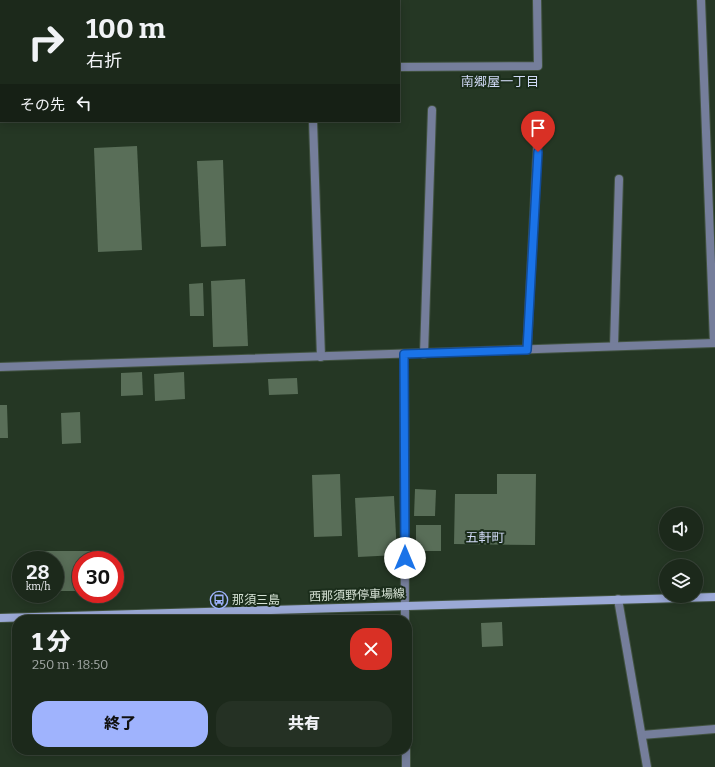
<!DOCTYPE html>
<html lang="ja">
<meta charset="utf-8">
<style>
:root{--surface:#1c291b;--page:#253124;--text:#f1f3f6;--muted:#a0a6a3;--line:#3a453a;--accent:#9fb3fd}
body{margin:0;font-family:Bitter,"Noto Sans JP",serif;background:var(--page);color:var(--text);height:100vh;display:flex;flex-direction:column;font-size:15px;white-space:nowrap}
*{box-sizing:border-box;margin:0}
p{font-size:13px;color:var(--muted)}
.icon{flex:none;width:22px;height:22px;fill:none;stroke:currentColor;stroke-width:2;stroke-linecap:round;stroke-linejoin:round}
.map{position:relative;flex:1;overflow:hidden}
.side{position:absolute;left:12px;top:615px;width:400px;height:140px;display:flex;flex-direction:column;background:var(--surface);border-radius:16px;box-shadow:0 2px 10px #0003,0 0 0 1px var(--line)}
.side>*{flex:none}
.guide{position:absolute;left:0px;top:0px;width:400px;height:122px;box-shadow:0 2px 10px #0003,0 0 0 1px var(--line);background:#1c291b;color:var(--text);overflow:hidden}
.tools{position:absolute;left:659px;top:507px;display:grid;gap:8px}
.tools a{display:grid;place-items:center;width:44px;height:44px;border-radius:50%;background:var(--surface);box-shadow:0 2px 10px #0003,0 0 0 1px var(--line);font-size:20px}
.speed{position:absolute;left:12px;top:551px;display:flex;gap:8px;font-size:20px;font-weight:700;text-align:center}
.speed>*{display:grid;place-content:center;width:52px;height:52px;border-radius:50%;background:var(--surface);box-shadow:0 2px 10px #0003,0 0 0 1px var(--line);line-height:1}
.speed small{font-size:10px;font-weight:400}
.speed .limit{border:6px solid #d22;background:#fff;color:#111}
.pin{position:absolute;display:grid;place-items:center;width:34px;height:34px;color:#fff;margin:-41px -17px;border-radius:50% 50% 50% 0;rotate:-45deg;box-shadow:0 0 4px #0007}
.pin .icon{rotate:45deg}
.me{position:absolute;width:44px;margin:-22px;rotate:0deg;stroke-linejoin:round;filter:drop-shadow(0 0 3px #0008)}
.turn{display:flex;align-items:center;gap:14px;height:84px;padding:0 20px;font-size:18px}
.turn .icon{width:52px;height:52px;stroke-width:2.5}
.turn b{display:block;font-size:28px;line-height:34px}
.then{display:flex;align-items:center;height:38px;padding:0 20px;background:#0003;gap:8px;font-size:15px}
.round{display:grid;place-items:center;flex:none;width:42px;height:42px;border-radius:16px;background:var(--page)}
.head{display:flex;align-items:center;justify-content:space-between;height:68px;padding:0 20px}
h1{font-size:24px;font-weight:800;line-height:30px}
.button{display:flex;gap:8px;margin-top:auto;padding:8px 20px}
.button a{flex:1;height:46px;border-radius:16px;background:var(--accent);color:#111;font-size:16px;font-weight:800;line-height:46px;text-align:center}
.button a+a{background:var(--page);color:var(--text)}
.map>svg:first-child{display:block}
.building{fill:#596e58}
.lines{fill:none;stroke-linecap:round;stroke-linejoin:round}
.service-casing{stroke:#415240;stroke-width:10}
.minor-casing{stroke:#415240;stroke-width:10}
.secondary-casing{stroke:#415240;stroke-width:10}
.service{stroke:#757e9b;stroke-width:8}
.minor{stroke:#757e9b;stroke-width:8}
.secondary{stroke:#9ba9d6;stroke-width:8}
.route-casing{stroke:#114b97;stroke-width:10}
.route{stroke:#1a73e8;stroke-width:7}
.labels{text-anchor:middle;stroke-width:4;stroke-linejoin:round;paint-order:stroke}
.street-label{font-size:12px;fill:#d6e2d5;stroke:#1b2d1b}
.poi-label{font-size:12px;fill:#d6e2d5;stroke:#1b2d1b;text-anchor:start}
.neighbourhood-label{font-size:13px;fill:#d0d9f5;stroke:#1b2d1b}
</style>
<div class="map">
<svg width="715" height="767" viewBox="0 0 715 767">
<rect width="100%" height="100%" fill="#253724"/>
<g class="building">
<polygon points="137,146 142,250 98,252 94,148"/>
<polygon points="223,160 226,246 201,247 197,161"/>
<polygon points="245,279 248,346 213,347 211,281"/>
<polygon points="203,283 204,316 190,316 189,284"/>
<polygon points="142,372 143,395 121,396 121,373"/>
<polygon points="184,372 185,399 155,401 154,374"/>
<polygon points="297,378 298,394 269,395 268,379"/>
<polygon points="0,405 7,405 8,438 0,438"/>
<polygon points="80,412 81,443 62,444 61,413"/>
<polygon points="340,474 342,536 314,537 312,475"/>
<polygon points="497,474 536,474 535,545 454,544 455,494 497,494"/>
<polygon points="415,489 436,490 435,516 414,516"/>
<polygon points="394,496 397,555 358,557 355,498"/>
<rect x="416" y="525" width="25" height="26"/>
<polygon points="43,551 90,551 90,560 81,560 81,591 55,591 55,560 42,560"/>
<polygon points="502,622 503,646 482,647 481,623"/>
</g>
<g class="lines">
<defs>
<g id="service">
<polyline points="308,0 308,1"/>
<polyline points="399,67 538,66 537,0"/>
<polyline points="313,121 321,357"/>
<polyline points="614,346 619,179"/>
<polyline points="527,350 538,137"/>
<polyline points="424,354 432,110"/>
<polyline points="642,735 715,729"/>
</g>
<g id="minor">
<polyline points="701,0 714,343"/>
<polyline points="404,354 405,620"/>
<polyline points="0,367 715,343"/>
<polyline points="618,599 647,767"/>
<polyline points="406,750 406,767"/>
</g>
<polyline id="secondary" points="0,618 715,597"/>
</defs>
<use href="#service" class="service-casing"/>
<use href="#minor" class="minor-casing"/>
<use href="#secondary" class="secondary-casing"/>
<use href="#service" class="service"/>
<use href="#minor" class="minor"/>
<use href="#secondary" class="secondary"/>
</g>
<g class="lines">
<defs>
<polyline id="route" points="405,558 404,354 527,350 538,152"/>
</defs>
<use href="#route" class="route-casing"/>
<use href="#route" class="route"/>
</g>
<defs>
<symbol id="bus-ring" viewBox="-11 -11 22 22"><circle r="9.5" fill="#1b2d1b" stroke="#9fb3fd" stroke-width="1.5"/><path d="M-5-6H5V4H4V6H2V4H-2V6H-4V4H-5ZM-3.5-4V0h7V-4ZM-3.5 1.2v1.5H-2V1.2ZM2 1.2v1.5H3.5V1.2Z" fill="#9fb3fd"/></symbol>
</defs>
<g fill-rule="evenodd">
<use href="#bus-ring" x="209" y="590" width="20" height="20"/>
</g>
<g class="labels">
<g class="street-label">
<text transform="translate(357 595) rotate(-2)" y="4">西那須野停車場線</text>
</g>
<g class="poi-label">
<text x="232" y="604">那須三島</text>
</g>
<g class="neighbourhood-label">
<text x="500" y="86">南郷屋一丁目</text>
<text x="485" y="542">五軒町</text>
</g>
</g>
</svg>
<div class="tools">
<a><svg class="icon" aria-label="sound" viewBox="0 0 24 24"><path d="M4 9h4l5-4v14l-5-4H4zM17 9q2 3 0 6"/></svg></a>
<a><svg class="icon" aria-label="layers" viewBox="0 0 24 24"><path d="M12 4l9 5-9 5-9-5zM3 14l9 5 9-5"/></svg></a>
</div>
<div class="speed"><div>28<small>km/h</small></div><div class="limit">30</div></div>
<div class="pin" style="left:538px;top:152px;background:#d93025"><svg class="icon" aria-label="arrive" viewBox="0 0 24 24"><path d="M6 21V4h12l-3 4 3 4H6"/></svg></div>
<svg class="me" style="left:405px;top:558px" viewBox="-20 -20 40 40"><circle r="19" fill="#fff"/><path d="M0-13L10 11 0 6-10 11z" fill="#1a73e8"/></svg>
<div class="guide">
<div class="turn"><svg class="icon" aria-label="right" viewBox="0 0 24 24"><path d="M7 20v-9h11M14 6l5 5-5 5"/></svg><div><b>100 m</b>右折</div></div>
<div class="then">その先<svg class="icon" aria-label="left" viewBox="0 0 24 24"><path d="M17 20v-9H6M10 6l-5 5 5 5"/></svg></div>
</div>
<section class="side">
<div class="head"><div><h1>1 分</h1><p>250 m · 18:50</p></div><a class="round" style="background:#d93025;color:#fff"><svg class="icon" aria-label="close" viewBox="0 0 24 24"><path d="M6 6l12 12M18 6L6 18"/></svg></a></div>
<div class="button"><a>終了</a><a>共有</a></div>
</section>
</div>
